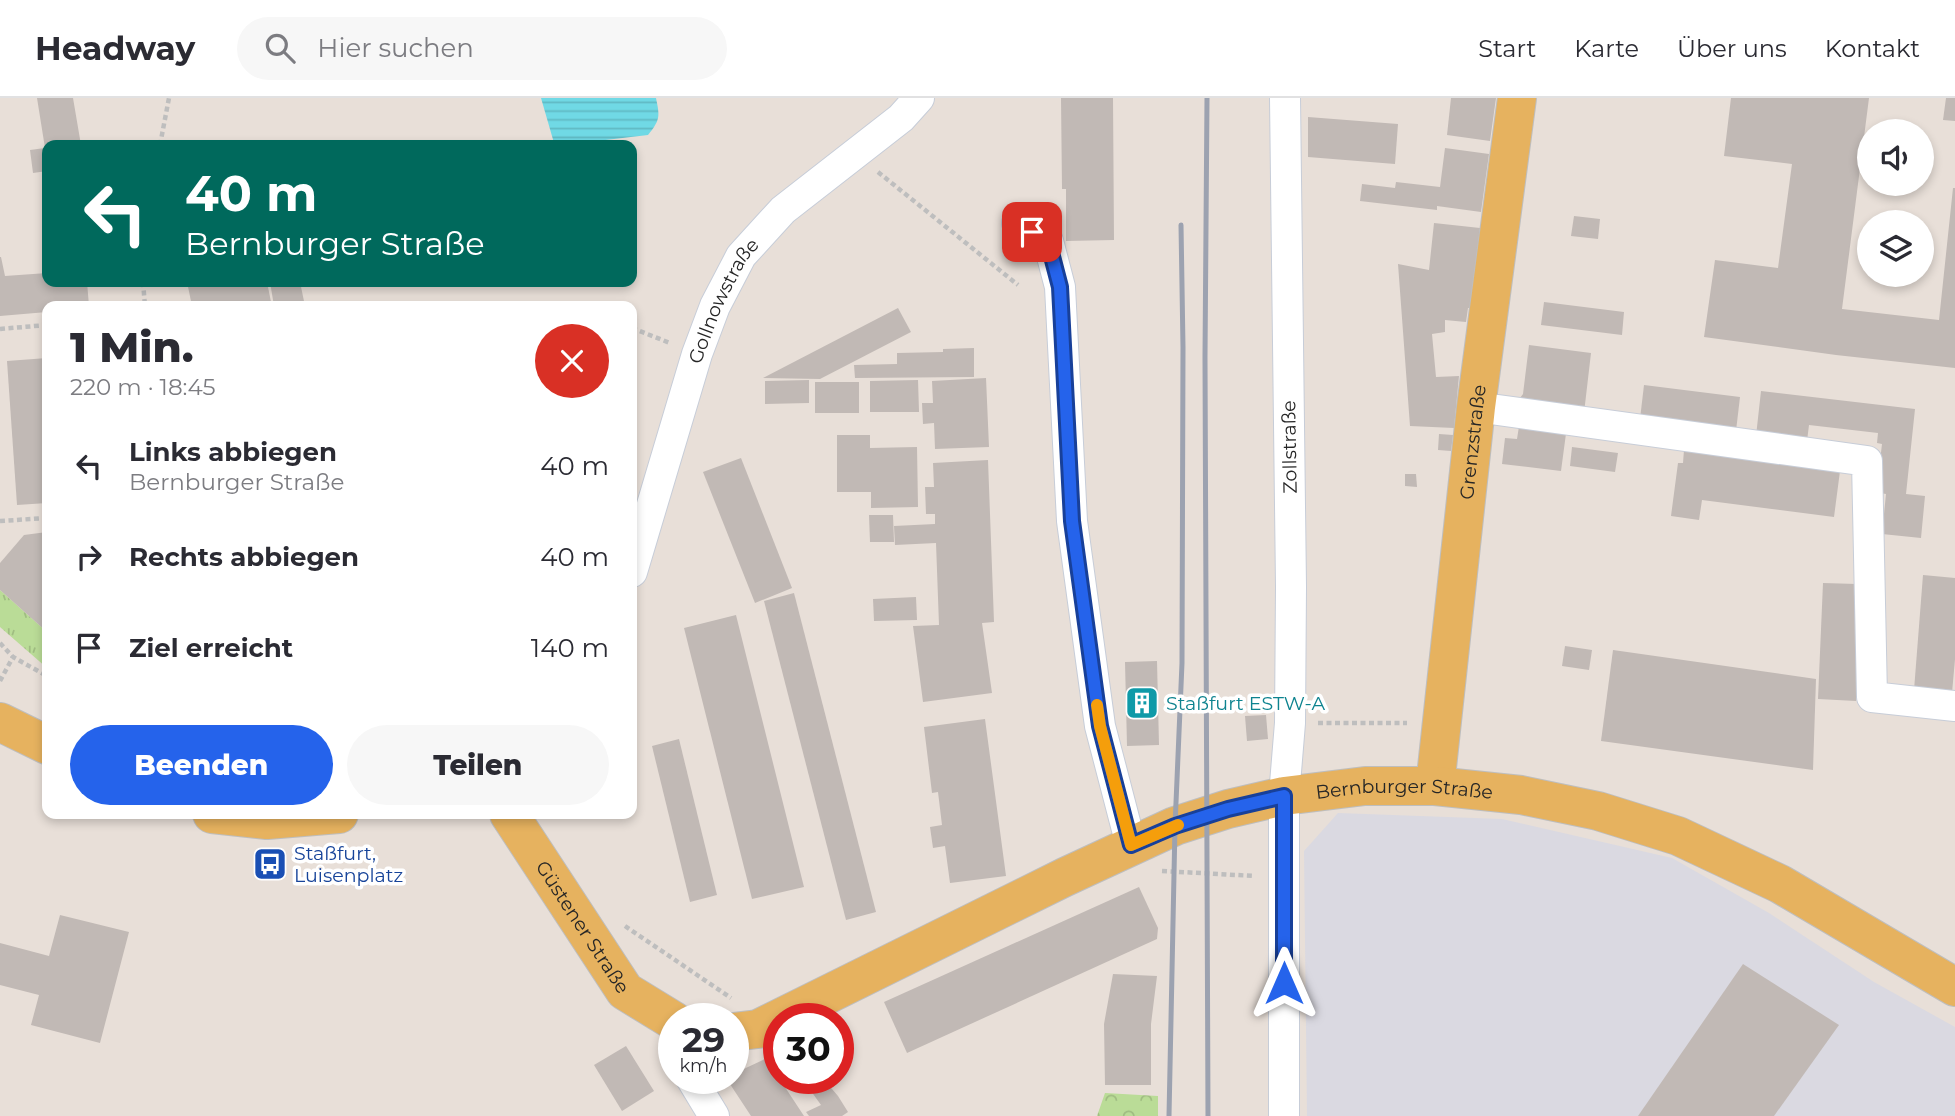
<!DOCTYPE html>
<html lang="de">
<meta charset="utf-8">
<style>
:root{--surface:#fff;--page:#f7f7f7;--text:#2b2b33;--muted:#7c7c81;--line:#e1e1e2;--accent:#2563eb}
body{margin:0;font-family:Montserrat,sans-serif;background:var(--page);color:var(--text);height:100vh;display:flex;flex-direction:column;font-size:26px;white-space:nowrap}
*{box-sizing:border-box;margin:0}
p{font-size:23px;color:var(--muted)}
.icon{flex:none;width:38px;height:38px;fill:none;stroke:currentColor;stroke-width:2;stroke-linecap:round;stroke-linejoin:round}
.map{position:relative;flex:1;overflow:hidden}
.sheet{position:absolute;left:42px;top:203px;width:595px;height:518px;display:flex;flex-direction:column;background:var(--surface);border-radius:14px;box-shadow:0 4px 10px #0003}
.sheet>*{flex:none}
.top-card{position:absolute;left:42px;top:42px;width:595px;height:147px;border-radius:14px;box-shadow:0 4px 10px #0003;background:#00695c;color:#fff;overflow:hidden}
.tools{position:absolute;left:1857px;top:21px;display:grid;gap:14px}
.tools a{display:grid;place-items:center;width:77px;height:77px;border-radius:50%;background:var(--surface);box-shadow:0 4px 10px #0003;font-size:35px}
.speed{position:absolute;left:658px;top:905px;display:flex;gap:14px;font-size:35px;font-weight:700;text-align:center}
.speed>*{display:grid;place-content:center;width:91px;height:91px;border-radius:50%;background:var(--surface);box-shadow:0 4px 10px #0003;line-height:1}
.speed small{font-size:18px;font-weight:400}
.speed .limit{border:10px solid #d22;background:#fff;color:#111}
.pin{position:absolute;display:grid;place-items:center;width:60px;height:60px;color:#fff;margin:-30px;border-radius:14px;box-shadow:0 4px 10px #0006}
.me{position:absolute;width:77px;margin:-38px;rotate:0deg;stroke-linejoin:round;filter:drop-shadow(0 0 5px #0008)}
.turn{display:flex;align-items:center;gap:24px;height:147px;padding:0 28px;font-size:32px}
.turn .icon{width:91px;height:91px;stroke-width:2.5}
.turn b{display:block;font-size:49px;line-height:60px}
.round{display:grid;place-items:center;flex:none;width:74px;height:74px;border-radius:37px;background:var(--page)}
.summary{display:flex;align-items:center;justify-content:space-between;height:119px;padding:0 28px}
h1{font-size:42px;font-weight:800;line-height:52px}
.action{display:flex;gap:14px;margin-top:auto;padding:14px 28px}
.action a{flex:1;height:80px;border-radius:42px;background:var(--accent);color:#fff;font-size:28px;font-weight:800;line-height:80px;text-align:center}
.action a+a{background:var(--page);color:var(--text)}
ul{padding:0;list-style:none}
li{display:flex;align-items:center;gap:21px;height:91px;padding:0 28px}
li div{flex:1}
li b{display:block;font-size:26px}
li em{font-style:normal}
header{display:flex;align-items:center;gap:42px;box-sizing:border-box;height:98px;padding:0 35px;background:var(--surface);border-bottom:2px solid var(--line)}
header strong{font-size:33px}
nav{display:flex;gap:38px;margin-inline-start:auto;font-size:24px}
.search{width:490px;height:63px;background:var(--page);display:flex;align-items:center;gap:18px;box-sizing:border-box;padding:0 24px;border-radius:38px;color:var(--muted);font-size:26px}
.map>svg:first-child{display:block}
.industrial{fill:#dad9e1}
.grass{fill:url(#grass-tufts)}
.forest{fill:url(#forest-crowns)}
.water{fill:url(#water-rules)}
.building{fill:#c1b9b5}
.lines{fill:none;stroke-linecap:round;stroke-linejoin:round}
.minor-casing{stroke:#c7cdd8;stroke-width:32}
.major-casing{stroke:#bebebe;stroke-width:40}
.path{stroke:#bebebe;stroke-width:4.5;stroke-dasharray:5 3.5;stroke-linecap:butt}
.minor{stroke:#fff;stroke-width:30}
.major{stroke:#e6b25f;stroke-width:38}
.rail{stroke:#9ca2b0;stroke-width:5}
.route-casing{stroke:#184099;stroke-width:18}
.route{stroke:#2563eb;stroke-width:12}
.slow{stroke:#f59e0b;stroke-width:12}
.labels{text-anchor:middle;stroke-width:7;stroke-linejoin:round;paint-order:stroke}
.street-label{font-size:19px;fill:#262626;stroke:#fff}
.culture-label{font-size:19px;fill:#0d838f;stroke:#fff;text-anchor:start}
.transit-label{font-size:19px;fill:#164399;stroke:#fff;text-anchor:start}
</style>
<header>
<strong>Headway</strong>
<div class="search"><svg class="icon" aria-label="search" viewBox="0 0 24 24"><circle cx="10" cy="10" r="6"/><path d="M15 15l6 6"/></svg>Hier suchen</div>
<nav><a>Start</a><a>Karte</a><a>Über uns</a><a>Kontakt</a></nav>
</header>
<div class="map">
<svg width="1955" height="1018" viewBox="0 0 1955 1018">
<defs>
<pattern id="grass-tufts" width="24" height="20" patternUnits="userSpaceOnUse" patternTransform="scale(1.75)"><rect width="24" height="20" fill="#badc97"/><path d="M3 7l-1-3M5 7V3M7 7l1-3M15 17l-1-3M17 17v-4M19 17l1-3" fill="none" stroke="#a0bd82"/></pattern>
<pattern id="forest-crowns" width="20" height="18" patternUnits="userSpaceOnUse" patternTransform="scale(1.75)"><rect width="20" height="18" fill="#badc97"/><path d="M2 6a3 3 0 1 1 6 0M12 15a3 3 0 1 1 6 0" fill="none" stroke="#a0bd82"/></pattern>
<pattern id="water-rules" width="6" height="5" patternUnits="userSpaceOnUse" patternTransform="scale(1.75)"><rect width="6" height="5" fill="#70d9e5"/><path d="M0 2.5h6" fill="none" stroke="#61bac4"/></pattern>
</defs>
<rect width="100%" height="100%" fill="#e8dfd8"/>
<polygon class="industrial" points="1338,715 1502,721 1672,760 1769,815 1874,884 1955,929 1955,1018 1307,1018 1304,753"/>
<polygon class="grass" points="0,492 47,534 47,570 0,529"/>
<polygon class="forest" points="1105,995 1158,998 1158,1018 1097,1018"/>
<path class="water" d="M541,0H656C660,19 660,22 648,37L563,47L554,45Z"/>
<g class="building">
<polygon points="37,0 73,0 81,47 47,47 47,73 33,75 30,52 45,50"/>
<polygon points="1061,0 1113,0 1114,142 1066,143 1066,91 1062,91"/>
<polygon points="1451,0 1496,0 1490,43 1447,37"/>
<polygon points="1731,0 1869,0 1842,211 1939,222 1953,90 1955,90 1955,270 1836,257 1704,239 1715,162 1778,170 1792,66 1724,58"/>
<polygon points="1946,0 1955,0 1955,23 1943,22"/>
<polygon points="1308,19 1398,26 1395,66 1308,59"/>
<polygon points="1445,50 1489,56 1481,114 1437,108 1437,112 1360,103 1362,86 1395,90 1396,84 1440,89"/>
<polygon points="1574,118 1600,121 1598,141 1571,138"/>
<polygon points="1434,125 1480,130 1471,210 1468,210 1466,224 1445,222 1445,234 1432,236 1436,279 1459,278 1454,330 1410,328 1398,166 1429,172"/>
<polygon points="0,159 1,159 5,178 47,175 47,184 87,184 89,208 47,208 47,214 0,218"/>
<polygon points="187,184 267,184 271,204 247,208 192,208"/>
<polygon points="270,184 300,184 305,208 274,208"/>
<polygon points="1544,204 1624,214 1622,237 1541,227"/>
<polygon points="898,210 911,234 820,281 763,280"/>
<polygon points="1529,247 1591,255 1584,315 1530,312 1520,300 1523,296"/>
<polygon points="974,250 974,279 855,280 854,267 897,266 897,255 943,254 943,251"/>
<polygon points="47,260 47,405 17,407 7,263"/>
<polygon points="986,280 989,349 935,351 934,325 923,326 922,305 933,305 932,283"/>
<polygon points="809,282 809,305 765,306 765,283"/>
<polygon points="918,282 919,314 870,314 870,283"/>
<rect x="815" y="284" width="44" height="31"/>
<polygon points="1644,287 1740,299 1736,333 1640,321"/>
<polygon points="1761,293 1915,311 1906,396 1925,398 1921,440 1882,436 1886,396 1880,395 1878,380 1882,346 1877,345 1878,335 1809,327 1807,343 1756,338"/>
<polygon points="1520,322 1567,328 1561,373 1502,366 1505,340 1517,341"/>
<polygon points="1439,336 1453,337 1451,353 1438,352"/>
<polygon points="837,337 870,337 870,350 917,349 918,409 871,410 871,394 837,394"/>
<polygon points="1572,349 1618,355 1615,374 1570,368"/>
<polygon points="1684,352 1840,373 1834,419 1702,402 1699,422 1671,418 1678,365 1683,365"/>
<polygon points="741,360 792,490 755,505 703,374"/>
<polygon points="988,362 994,524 982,525 992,595 923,604 913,528 939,527 936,445 895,447 894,428 935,426 935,416 926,416 925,389 934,389 933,365"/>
<polygon points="1405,376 1416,376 1417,389 1405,388"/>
<polygon points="869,417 893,417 894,444 870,444"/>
<polygon points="47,434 47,534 0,492 0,465 24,437"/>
<polygon points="1923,477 1955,480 1955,561 1952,595 1914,592"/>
<polygon points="1823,485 1857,486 1859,518 1856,603 1818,601"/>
<polygon points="794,495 876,814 846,822 764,503"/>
<polygon points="916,499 917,522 874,523 873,501"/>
<polygon points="736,517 804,789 752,801 684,530"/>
<polygon points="1565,548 1592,552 1589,572 1562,568"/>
<polygon points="1613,552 1816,581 1813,672 1601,643"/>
<polygon points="1157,563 1159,647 1127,648 1125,564"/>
<polygon points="1266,617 1268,641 1247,643 1245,618"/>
<polygon points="985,621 1006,778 950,785 945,748 933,750 930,729 942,727 938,694 932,695 924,629"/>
<polygon points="679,641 717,797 690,804 652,648"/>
<polygon points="1139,789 1158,830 1157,841 907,955 884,904"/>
<polygon points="60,817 129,834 100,945 31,927 39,897 0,887 0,845 49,858"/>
<polygon points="1743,866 1839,927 1774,1018 1638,1018"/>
<polygon points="1113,876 1157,878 1151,926 1151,987 1105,987 1104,926"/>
<polygon points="626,948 654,993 622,1013 594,967"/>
<polygon points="779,948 779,980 804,1018 751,1018 726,980 733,980 733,976 767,960 765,957"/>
<polygon points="826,984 838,998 848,1014 842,1018 809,1018 806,1014 821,1007 811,993"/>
</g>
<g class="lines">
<defs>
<g id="minor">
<polyline points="1017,125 1048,143 1060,189 1072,423 1100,628 1131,747"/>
<polyline points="1476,309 1867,363 1872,599 1955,608"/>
<path id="s1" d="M632,474L697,256L715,208L741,158L783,112L901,20L919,0"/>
<polyline points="691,980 714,1018"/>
<polyline points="1284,1018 1284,698 1290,625 1291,489 1285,0"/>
</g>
<g id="major">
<polyline points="0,624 47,647"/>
<path id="s2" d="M1435,688L1476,309L1517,0"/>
<polyline points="212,716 267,722 339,716"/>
<path id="s3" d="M509,716L625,893L674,923"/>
<path id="s4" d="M733,934L758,931L1065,779L1175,728L1228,711L1284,698L1365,688H1435L1521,697L1598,713L1678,738L1780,786L1955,889"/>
</g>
</defs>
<use href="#minor" class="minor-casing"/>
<use href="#major" class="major-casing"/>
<g class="path">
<polyline points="160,47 169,0"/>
<polyline points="878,74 1018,187"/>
<polyline points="143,184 145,208"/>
<polyline points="632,230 670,245"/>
<polyline points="0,231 47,227"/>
<polyline points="0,423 47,420"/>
<polyline points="0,545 13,559"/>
<polyline points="0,583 13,559 47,578"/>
<polyline points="1318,625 1407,625"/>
<polyline points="1162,773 1255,778"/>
<polyline points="625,828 731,900"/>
</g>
<use href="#minor" class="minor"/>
<use href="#major" class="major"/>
<g class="rail">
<polyline points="1207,0 1205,259 1208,1018"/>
<polyline points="1169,1018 1175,728 1182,565 1183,249 1181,127"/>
</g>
</g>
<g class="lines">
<defs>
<polyline id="route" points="1032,134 1048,143 1060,189 1072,423 1100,628 1131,747 1175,728 1228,711 1284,698 1284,885"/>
</defs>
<use href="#route" class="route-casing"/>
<use href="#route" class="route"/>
<polyline class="slow" points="1097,607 1100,628 1131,747 1178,727"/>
</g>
<defs>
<symbol id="building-square" viewBox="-11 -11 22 22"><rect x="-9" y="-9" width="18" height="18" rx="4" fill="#0f9aa8" stroke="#fff"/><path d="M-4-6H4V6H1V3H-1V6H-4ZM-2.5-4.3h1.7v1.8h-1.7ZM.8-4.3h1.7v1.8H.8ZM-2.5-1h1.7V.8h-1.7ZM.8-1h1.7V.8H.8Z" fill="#fff"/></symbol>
<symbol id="bus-square" viewBox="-11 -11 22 22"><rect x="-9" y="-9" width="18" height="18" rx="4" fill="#1a4fb4" stroke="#fff"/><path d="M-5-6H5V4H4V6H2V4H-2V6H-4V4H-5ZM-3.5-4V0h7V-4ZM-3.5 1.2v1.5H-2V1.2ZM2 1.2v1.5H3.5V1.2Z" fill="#fff"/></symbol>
</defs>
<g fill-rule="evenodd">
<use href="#building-square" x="1123" y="586" width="38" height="38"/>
<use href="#bus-square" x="251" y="747" width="38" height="38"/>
</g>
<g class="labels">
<g class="street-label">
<text dy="7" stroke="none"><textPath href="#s1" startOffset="287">Gollnowstraße</textPath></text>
<text dy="7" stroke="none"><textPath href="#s2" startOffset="346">Grenzstraße</textPath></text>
<text transform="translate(1289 349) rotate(-91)" y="7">Zollstraße</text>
<text dy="7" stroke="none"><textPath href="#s4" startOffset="723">Bernburger Straße</textPath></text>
<text dy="7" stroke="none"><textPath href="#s3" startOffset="135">Güstener Straße</textPath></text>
</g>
<g class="culture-label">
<text x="1166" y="612">Staßfurt ESTW-A</text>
</g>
<g class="transit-label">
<text x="294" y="762">Staßfurt,<tspan x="294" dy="22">Luisenplatz</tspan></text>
</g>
</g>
</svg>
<div class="tools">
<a><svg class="icon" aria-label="sound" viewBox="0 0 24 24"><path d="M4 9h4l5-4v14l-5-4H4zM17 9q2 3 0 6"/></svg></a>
<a><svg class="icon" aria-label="layers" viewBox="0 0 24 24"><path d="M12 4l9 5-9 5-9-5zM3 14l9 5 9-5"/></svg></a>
</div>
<div class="speed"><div>29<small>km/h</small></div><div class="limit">30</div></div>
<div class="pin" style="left:1032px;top:134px;background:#d93025"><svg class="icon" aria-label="arrive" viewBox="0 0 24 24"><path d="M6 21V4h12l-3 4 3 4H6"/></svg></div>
<svg class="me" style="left:1284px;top:885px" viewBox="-20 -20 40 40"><path d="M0-17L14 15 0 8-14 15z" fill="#2563eb" stroke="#fff" stroke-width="4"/></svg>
<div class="top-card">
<div class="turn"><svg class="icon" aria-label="left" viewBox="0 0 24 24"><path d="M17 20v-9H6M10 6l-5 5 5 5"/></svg><div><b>40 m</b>Bernburger Straße</div></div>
</div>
<section class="sheet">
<div class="summary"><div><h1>1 Min.</h1><p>220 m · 18:45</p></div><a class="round" style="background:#d93025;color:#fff"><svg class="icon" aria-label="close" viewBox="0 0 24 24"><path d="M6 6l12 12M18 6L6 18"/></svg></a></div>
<ul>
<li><svg class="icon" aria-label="left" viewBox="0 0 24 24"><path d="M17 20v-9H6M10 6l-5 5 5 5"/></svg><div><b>Links abbiegen</b><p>Bernburger Straße</p></div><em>40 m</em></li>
<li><svg class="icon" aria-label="right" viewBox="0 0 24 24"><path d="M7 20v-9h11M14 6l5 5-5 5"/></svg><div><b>Rechts abbiegen</b></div><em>40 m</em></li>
<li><svg class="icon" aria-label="arrive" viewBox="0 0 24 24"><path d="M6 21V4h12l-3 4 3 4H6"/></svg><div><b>Ziel erreicht</b></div><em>140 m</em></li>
</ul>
<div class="action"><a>Beenden</a><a>Teilen</a></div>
</section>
</div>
